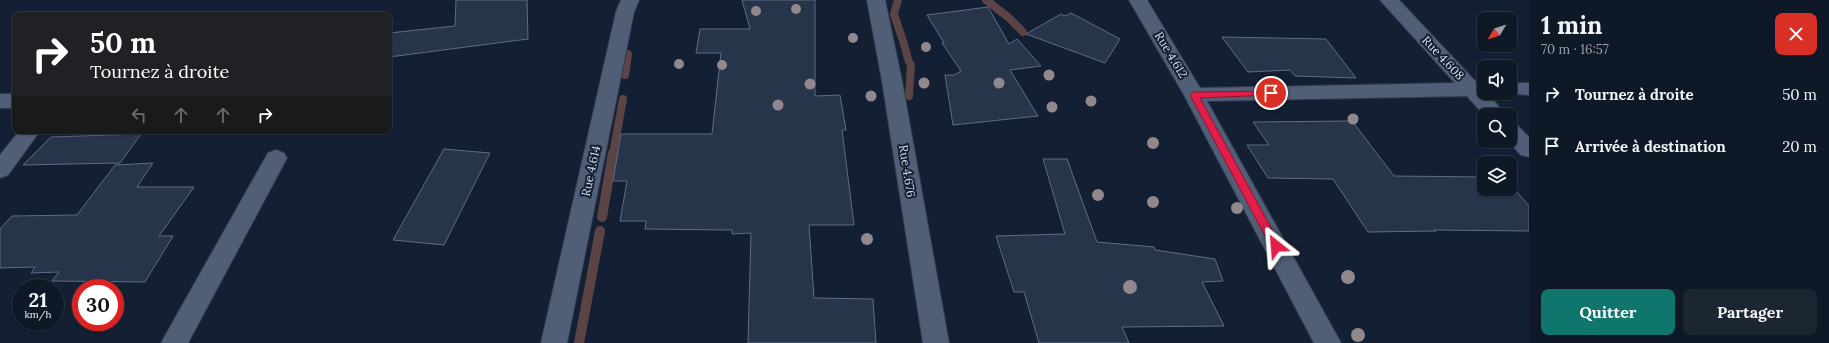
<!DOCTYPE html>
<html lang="fr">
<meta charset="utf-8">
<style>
:root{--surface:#0e1826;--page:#1c2532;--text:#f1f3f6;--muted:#9ba0a7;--line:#2e3743;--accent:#0f766e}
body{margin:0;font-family:Lora,serif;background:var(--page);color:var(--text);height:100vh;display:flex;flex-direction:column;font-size:15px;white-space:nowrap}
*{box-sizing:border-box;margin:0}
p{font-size:13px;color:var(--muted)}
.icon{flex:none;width:22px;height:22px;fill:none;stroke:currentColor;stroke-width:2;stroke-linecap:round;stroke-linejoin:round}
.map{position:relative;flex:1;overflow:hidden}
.panel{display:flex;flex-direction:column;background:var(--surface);width:300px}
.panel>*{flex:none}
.guide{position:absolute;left:12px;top:12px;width:380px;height:122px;border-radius:8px;box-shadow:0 1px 3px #0004,0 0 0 1px var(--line);background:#202124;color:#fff;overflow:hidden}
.needle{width:26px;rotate:231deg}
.controls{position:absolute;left:1477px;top:12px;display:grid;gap:8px}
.controls a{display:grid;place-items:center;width:40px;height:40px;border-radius:8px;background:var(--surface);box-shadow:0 1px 3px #0004,0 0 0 1px var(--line);font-size:20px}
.speed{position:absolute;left:12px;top:279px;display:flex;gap:8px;font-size:20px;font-weight:700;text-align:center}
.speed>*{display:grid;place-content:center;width:52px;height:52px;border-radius:50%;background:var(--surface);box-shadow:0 1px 3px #0004,0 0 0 1px var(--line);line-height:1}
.speed small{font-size:10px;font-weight:400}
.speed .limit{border:6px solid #d22;background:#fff;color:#111}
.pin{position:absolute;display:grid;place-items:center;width:34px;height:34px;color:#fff;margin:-17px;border:2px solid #fff;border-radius:50%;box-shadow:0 1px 4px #0007}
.me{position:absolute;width:44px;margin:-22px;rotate:332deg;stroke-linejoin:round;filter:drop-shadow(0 0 3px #0008)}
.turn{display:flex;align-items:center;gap:14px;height:84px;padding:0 12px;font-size:18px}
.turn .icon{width:52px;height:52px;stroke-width:2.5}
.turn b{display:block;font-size:28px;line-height:34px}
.lanes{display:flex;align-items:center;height:38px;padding:0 12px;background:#0003;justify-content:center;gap:20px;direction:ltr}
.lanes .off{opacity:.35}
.round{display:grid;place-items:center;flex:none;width:42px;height:42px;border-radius:8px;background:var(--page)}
.summary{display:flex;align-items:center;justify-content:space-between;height:68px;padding:0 12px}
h1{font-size:24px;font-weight:800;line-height:30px}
.cta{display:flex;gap:8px;margin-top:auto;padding:8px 12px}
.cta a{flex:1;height:46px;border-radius:8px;background:var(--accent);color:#fff;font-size:16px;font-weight:800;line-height:46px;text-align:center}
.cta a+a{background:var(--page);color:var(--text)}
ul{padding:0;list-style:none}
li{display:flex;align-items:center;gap:12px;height:52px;padding:0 12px}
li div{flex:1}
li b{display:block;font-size:15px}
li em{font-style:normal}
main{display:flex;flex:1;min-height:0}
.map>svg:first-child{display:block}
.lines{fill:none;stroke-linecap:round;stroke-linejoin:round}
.stream-far1{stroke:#5b4346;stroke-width:8}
.stream{stroke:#5b4346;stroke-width:10}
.building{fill:#26354a;stroke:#5d6d85}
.minor-casing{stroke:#343c4c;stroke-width:2}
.minor{fill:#505f77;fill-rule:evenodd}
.tree{fill:#91888d}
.route{fill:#e11d48;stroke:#92132f}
.labels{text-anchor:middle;stroke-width:4;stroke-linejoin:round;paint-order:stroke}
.street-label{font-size:12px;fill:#d4deeb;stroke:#132033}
</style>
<main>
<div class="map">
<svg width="1529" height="343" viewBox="0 0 1529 343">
<rect width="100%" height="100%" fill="#132033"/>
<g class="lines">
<g class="stream-far1">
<polyline points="986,0 1008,17 1023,32"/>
<polyline points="895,10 898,0"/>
<polyline points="894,14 902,38"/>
<polyline points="903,41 909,62"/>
<polyline points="625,75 628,54"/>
<polyline points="909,96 911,65"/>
<polyline points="613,154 623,99"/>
</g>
<g class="stream">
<polyline points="602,217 613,153"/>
<polyline points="579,343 600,231"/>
</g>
</g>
<g class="building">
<polygon points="456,0 527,0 528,39 389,57 389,33 455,26"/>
<polygon points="742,0 815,0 815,96 840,95 846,130 842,130 854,225 809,225 814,298 873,299 876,343 748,343 751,233 732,234 732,230 645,229 646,221 620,221 627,181 613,181 621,134 712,134 721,53 696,53 700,29 750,29"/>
<polygon points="988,7 1009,44 1017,39 1041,66 1010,70 1038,116 953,125 945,75 954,75 961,71 942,43 944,43 927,15"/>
<polygon points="1071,13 1120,39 1105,63 1026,34 1061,14 1065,16"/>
<polygon points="1222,37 1326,39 1356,78 1295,76 1290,70 1248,72"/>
<polygon points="1352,121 1394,176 1484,177 1484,189 1510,189 1510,184 1529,206 1529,231 1434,230 1436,231 1368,232 1333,179 1268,178 1247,145 1269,145 1253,122"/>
<polygon points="141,134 120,163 23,165 51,137"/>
<polygon points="444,149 490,153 444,245 393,240"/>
<polygon points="1043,159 1067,159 1097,242 1154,247 1155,250 1215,259 1223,281 1202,282 1224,326 1122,327 1129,343 1039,343 1024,292 1014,292 996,236 1065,234"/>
<polygon points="153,163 137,187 194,187 159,236 173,236 145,282 52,281 59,272 31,273 35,267 0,268 0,229 12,216 77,215 115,165"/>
</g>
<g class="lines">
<defs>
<g id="minor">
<polygon points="621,0 639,0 634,12 567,343 541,343 616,12"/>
<polygon points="867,0 885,0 902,81 949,343 923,343 882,81"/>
<polygon points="1129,0 1147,0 1200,88 1455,83 1380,0 1399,0 1477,83 1484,83 1484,93 1491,93 1488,94 1506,115 1484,115 1467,96 1207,101 1341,343 1314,343 1184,95"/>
<polygon points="1510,83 1529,83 1529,95 1503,93 1510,93"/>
<rect x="0" y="94" width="15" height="14"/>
<polygon points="1510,123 1517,125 1529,137 1529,157 1521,155 1508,141 1510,141"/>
<polygon points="19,131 40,131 8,175 0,178 0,155"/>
<polygon points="276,150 284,153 287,158 188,343 161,343 268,153"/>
</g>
</defs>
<use href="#minor" class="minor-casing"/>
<use href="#minor" class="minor"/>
</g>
<g class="tree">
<circle cx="796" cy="9" r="5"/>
<circle cx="756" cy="11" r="5"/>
<circle cx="853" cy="38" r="5"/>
<circle cx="926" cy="47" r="5"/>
<circle cx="679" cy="64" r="5"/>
<circle cx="722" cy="65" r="5"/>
<circle cx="1049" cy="75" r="5.5"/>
<circle cx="924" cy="83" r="5.5"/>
<circle cx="999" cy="83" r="5.5"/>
<circle cx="810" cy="84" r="5.5"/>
<circle cx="871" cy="96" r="5.5"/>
<circle cx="1091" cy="101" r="5.5"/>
<circle cx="778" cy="105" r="5.5"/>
<circle cx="1052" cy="107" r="5.5"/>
<circle cx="1353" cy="119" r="5.5"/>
<circle cx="1153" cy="143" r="6"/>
<circle cx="1098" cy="195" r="6"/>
<circle cx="1153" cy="202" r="6"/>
<circle cx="1237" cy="208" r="6"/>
<circle cx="867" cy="239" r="6"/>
<circle cx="1348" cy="277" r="7"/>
<circle cx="1130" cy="287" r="7"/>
<circle cx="1358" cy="335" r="7"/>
</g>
<polygon class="route" points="1271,91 1274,91 1274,95 1200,98 1281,246 1276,250 1272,249 1190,95 1194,92"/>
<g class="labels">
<g class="street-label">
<text transform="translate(1171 55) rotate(59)" y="4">Rue 4.612</text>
<text transform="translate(1443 58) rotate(47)" y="4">Rue 4.608</text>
<text transform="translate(591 171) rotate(-78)" y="4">Rue 4.614</text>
<text transform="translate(907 171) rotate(81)" y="4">Rue 4.676</text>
</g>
</g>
</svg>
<div class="controls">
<a><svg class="needle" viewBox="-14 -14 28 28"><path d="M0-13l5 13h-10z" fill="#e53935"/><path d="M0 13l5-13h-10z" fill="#9ba0a7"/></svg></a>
<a><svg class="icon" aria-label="sound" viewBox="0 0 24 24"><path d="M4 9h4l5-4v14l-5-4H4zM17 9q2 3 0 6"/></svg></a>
<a><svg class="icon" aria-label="search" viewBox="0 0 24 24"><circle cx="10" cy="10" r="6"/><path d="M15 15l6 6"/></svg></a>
<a><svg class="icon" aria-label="layers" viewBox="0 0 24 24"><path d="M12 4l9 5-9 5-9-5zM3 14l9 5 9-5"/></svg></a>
</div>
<div class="speed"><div>21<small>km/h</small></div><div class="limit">30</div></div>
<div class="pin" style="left:1271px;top:93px;background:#d93025"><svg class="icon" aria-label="arrive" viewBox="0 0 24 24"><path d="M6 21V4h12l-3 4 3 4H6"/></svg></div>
<svg class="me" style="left:1276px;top:246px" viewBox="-20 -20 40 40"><path d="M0-17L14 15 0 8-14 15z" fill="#e11d48" stroke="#fff" stroke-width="4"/></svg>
<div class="guide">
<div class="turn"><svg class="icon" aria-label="right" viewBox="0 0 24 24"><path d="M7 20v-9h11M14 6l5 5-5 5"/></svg><div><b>50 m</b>Tournez à droite</div></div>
<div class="lanes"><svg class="icon off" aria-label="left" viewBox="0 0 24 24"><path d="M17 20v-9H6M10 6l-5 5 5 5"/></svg><svg class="icon off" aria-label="ahead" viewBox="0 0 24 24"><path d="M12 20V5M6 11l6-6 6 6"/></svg><svg class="icon off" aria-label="ahead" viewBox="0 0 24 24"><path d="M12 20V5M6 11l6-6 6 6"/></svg><svg class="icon" aria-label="right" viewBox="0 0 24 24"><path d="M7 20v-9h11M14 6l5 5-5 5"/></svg></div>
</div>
</div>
<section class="panel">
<div class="summary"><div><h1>1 min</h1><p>70 m · 16:57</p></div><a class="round" style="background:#d93025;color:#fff"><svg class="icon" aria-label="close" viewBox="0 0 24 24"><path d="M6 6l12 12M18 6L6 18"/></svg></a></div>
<ul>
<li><svg class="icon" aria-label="right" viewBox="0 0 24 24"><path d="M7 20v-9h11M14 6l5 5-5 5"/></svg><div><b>Tournez à droite</b></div><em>50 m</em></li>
<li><svg class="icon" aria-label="arrive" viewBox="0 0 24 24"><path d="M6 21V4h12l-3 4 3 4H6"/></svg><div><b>Arrivée à destination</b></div><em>20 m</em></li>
</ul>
<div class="cta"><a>Quitter</a><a>Partager</a></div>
</section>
</main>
